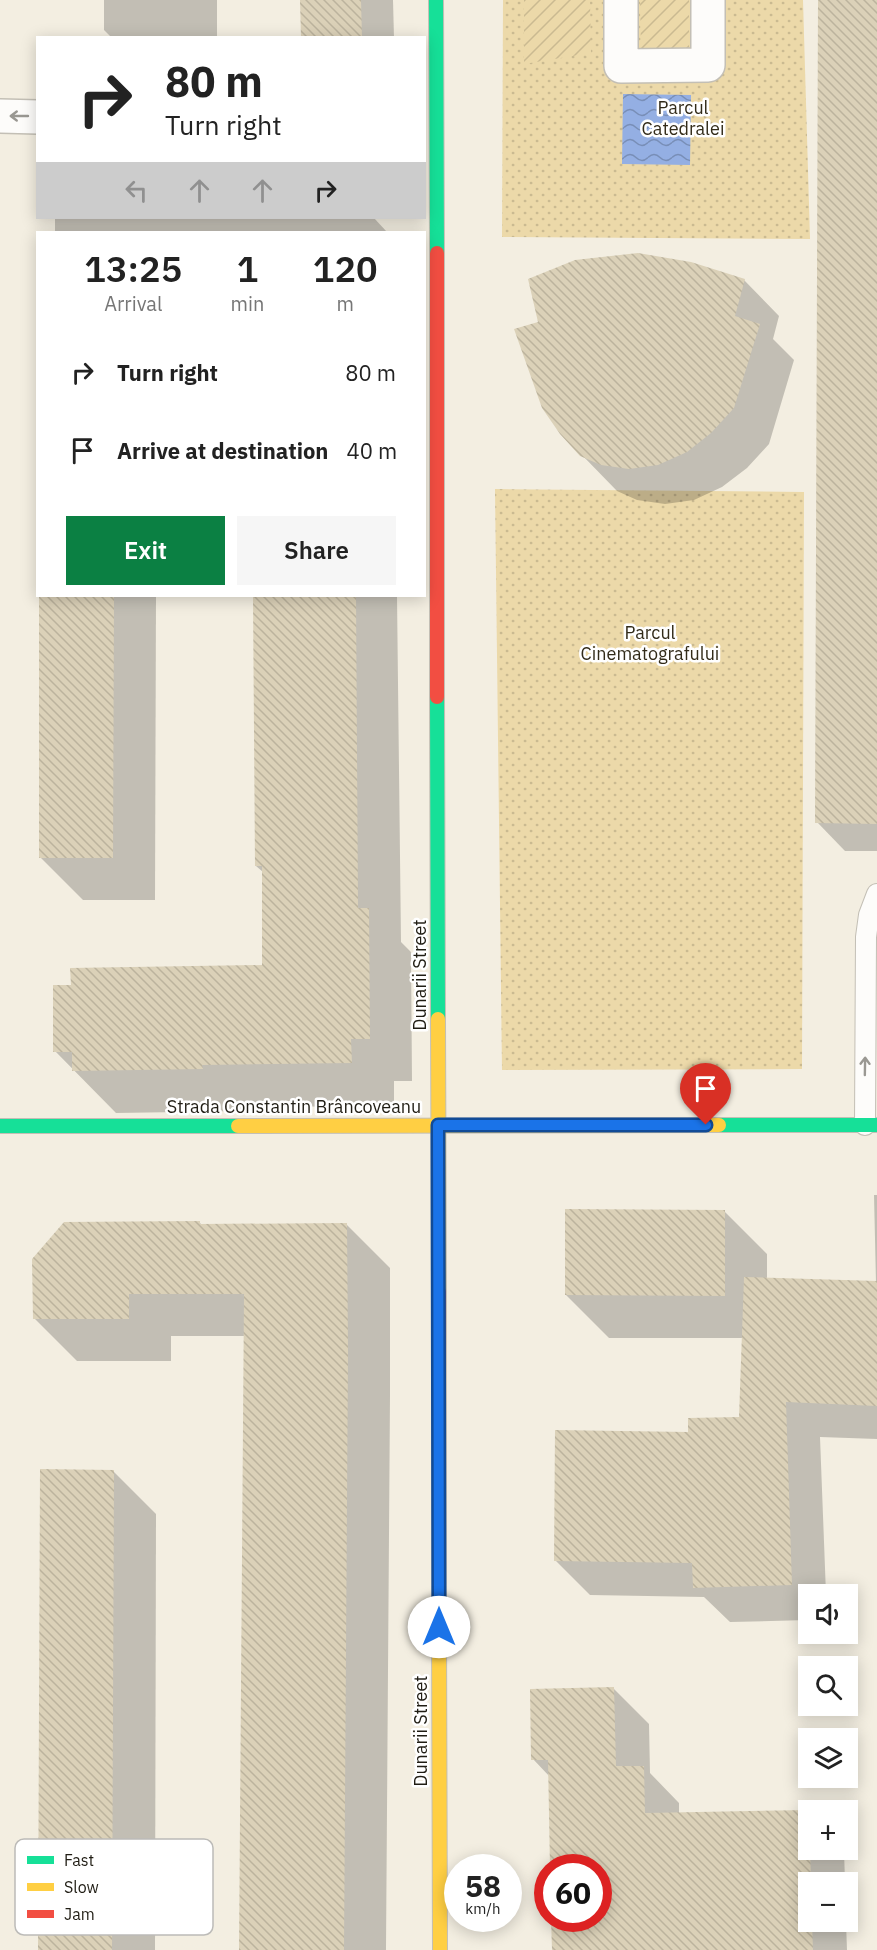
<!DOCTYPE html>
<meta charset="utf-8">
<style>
:root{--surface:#fff;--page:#f6f6f6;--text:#222;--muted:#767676;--accent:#0b8043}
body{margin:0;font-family:"IBM Plex Sans",sans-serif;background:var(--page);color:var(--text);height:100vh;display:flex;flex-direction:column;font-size:22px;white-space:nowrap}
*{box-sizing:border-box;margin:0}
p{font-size:20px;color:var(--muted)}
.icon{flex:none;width:33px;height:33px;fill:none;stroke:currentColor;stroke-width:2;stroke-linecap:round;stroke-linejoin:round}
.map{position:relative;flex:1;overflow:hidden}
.side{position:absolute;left:36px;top:231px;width:390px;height:366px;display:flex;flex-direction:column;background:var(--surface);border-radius:0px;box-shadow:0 3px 15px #0003}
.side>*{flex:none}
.hud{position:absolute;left:36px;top:36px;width:390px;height:183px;border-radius:0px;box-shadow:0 3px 15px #0003;background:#fff;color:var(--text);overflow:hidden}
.controls{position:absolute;left:798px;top:1584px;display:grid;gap:12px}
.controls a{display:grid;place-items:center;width:60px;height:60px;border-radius:0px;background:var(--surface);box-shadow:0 3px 15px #0003;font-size:30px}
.speed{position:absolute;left:444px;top:1854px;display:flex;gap:12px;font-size:30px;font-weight:700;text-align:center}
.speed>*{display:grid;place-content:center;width:78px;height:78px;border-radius:50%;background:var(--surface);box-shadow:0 3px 15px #0003;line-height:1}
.speed small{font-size:15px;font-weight:400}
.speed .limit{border:9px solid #d22;background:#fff;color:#111}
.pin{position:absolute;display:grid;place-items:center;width:51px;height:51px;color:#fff;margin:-62px -26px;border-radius:50% 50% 50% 0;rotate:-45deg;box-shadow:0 0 6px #0007}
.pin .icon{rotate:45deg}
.me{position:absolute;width:66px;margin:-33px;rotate:0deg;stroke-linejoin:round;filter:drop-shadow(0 0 4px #0008)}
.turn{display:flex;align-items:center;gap:21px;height:126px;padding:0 30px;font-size:27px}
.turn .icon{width:78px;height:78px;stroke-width:2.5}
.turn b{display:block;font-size:42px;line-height:51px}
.lanes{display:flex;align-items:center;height:57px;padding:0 30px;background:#0003;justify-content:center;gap:30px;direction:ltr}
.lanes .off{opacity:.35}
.eta{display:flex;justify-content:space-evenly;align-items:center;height:102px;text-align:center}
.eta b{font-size:36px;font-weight:600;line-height:42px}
.button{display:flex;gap:12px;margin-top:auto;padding:12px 30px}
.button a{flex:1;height:69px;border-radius:0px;background:var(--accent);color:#fff;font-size:24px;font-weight:600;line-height:69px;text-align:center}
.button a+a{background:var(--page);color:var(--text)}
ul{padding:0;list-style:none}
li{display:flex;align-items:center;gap:18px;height:78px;padding:0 30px}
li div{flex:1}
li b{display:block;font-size:22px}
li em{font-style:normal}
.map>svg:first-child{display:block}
.park{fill:url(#park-dots)}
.garden{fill:url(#garden-furrows)}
.water{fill:url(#water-waves)}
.shadow{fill:#0003}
.building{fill:url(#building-back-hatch)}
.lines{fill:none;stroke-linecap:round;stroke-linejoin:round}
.lane-casing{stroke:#c3bfb5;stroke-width:22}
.street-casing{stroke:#c3bfb5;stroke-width:36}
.fast-casing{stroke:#c3bfb5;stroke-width:16}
.slow-casing{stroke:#c3bfb5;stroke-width:16}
.jam-casing{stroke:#c3bfb5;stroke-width:16}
.lane{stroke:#fdfcfa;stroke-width:20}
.street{stroke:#fdfcfa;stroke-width:33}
.fast{stroke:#16e098;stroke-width:14}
.slow{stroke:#ffcf43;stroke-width:14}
.jam{stroke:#f24e42;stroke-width:14}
.oneway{stroke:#9a9892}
.route-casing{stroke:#114b97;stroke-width:15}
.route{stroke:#1a73e8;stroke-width:10}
.labels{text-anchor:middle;stroke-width:5;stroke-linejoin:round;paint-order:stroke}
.park-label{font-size:18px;fill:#322b19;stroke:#fff}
.street-label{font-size:18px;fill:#201d14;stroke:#fff}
.key{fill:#fff;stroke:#bcbbb8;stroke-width:1.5}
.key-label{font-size:16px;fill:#201d14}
</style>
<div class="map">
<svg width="877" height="1950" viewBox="0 0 877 1950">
<defs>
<pattern id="park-dots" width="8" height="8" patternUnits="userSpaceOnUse" patternTransform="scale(1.5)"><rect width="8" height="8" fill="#ecd9a9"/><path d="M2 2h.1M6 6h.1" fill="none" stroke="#caba91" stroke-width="1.8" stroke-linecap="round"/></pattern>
<pattern id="garden-furrows" width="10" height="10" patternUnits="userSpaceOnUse" patternTransform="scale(1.5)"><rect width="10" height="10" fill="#ecd9a9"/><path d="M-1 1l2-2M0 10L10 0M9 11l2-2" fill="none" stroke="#caba91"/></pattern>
<pattern id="water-waves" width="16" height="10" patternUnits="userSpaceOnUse" patternTransform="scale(1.5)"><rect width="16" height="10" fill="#94afe3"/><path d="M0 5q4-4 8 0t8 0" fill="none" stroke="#788eb7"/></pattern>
<pattern id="building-back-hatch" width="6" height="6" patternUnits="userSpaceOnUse" patternTransform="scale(1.5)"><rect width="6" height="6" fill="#dbd1b8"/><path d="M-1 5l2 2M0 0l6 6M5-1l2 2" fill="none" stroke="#bcb39d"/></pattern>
</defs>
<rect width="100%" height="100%" fill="#f3eee1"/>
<g class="park">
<polygon points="503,0 803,0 810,239 502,237"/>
<polygon points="495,489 804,492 802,1069 502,1070"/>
</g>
<g class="garden">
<polygon points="524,0 590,0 591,53 524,64"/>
<polygon points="640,0 689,0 689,49 641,49"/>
</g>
<polygon class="water" points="623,94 691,95 690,165 622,164"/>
<g class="shadow">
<polygon points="104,0 217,0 217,38 112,38 104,30"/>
<polygon points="301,0 393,0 394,38 302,38"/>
<polygon points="819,0 877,0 877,851 845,851 817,822"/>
<polygon points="55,218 374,218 387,232 55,232"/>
<polygon points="744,280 779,316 773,339 794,360 769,444 747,468 722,487 694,500 665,504 637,500 617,491 581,454"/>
<polygon points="41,596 156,596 155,900 83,900 40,857"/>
<polygon points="254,596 397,596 401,942 411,952 412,1081 394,1081 394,1106 244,1107 245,1111 116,1113 55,1051 264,967 263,872 256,866"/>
<polygon points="874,1195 877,1195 877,1439 820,1437 826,1594 808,1594 808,1620 730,1622 704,1597 590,1595 555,1560 690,1433 741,1418 743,1338 609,1338 566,1295 724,1211 767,1254 767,1279 876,1283"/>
<polygon points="199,1222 203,1226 347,1225 390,1268 390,1396 386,1950 241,1950 245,1336 171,1336 171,1361 77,1361 34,1318"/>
<polygon points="113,1471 156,1514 155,1950 40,1950"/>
<polygon points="613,1688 649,1724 650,1773 679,1803 679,1814 808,1850 844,1850 845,1882 808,1882 808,1922 846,1922 847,1950 554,1950 598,1918 598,1868 550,1777 533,1759"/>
</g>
<g class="building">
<polygon points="300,0 361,0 362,38 301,38"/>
<polygon points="818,0 877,0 877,824 815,823"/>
<polygon points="638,253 691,262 745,279 735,316 760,324 734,408 711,433 687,452 658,465 629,469 601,465 580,456 560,434 542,408 514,329 538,322 528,279 575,260"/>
<polygon points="39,596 114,596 113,858 39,858"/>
<polygon points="253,596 356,596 358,908 369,908 370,1039 351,1039 352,1063 202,1065 203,1069 72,1071 72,1052 53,1052 53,985 71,985 70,968 262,965 262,866 255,866"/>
<polygon points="565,1209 725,1210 725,1296 565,1295"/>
<polygon points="200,1221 200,1224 347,1223 348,1352 344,1950 239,1950 244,1294 129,1294 129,1319 33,1319 32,1259 64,1222"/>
<polygon points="744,1277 877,1281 877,1406 786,1402 792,1585 693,1588 692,1563 554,1561 555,1430 688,1432 688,1418 739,1417"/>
<polygon points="40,1469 114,1470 112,1950 38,1950"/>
<polygon points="614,1687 616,1766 644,1766 645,1813 809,1810 811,1882 808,1882 808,1922 812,1922 813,1950 552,1950 551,1918 598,1918 598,1868 550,1868 548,1760 531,1760 530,1689"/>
</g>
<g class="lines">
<defs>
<polyline id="lane" points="865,1125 866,937 869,915 877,894"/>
<g id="street">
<polyline points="621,0 621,66 708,65 708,0"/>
<polyline points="0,116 38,117"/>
</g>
<g id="fast">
<polyline points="436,0 437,253"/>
<polyline points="437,697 438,1019"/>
<polyline points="719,1125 877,1125"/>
<polyline points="0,1126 238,1126"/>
</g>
<g id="slow">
<polyline points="438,1019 439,1292"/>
<polyline points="238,1126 719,1125"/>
<polyline points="439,1627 440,1950"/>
</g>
<g id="jam">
<polyline points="437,253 437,697"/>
<polyline points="439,1292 439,1627"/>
</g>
</defs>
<use href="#lane" class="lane-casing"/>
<use href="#street" class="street-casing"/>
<use href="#fast" class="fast-casing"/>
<use href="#slow" class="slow-casing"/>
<use href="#jam" class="jam-casing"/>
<use href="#lane" class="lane"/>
<use href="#street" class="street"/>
<use href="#fast" class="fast"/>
<use href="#slow" class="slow"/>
<use href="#jam" class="jam"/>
</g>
<defs><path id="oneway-shaft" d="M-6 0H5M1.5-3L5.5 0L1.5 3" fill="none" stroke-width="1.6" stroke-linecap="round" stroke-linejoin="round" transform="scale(1.5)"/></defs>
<g class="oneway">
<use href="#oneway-shaft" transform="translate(19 116) rotate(-180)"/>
<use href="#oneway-shaft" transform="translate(865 1066) rotate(-89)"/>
</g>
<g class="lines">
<defs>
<polyline id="route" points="439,1627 438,1125 706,1125"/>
</defs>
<use href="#route" class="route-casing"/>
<use href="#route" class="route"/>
</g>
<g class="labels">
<g class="park-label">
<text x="683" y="114">Parcul<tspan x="683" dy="21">Catedralei</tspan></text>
<text x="650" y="639">Parcul<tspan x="650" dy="21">Cinematografului</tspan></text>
</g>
<g class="street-label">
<text transform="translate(420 975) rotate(-90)" y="6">Dunarii Street</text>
<text x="294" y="1113">Strada Constantin Brâncoveanu</text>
<text transform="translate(421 1731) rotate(-90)" y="6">Dunarii Street</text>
</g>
</g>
<rect x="15" y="1839" width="198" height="96" rx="9" class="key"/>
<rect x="27" y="1856" width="27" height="8" fill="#16e098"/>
<rect x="27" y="1883" width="27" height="8" fill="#ffcf43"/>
<rect x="27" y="1910" width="27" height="8" fill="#f24e42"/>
<g class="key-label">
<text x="64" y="1866">Fast</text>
<text x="64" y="1893">Slow</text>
<text x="64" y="1920">Jam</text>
</g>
</svg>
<div class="controls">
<a><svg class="icon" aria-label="sound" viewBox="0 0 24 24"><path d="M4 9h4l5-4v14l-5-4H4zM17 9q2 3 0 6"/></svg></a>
<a><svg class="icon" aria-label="search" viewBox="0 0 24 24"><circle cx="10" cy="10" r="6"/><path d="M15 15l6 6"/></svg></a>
<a><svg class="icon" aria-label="layers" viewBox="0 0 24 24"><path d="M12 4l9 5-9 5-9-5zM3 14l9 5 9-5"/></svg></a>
<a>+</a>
<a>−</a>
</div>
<div class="speed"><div>58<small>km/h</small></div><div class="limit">60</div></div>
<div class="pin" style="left:706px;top:1125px;background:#d93025"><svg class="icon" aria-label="arrive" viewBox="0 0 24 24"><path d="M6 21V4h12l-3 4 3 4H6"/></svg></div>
<svg class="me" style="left:439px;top:1627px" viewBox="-20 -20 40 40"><circle r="19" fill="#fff"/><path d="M0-13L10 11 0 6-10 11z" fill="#1a73e8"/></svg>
<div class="hud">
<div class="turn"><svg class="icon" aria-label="right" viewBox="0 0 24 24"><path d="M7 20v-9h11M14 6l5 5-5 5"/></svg><div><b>80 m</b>Turn right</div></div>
<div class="lanes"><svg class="icon off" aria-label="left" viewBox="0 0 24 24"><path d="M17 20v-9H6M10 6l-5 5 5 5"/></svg><svg class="icon off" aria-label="ahead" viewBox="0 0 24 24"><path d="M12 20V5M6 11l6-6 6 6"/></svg><svg class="icon off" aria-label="ahead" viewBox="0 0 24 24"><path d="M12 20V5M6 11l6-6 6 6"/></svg><svg class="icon" aria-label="right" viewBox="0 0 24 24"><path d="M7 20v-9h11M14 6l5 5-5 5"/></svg></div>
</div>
<section class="side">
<div class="eta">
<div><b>13:25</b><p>Arrival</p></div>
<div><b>1</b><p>min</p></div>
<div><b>120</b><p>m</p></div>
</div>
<ul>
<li><svg class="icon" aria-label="right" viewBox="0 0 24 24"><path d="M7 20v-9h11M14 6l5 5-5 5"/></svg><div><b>Turn right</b></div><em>80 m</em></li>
<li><svg class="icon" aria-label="arrive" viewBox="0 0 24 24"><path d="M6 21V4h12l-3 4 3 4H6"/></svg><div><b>Arrive at destination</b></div><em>40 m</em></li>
</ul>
<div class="button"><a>Exit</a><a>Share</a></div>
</section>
</div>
